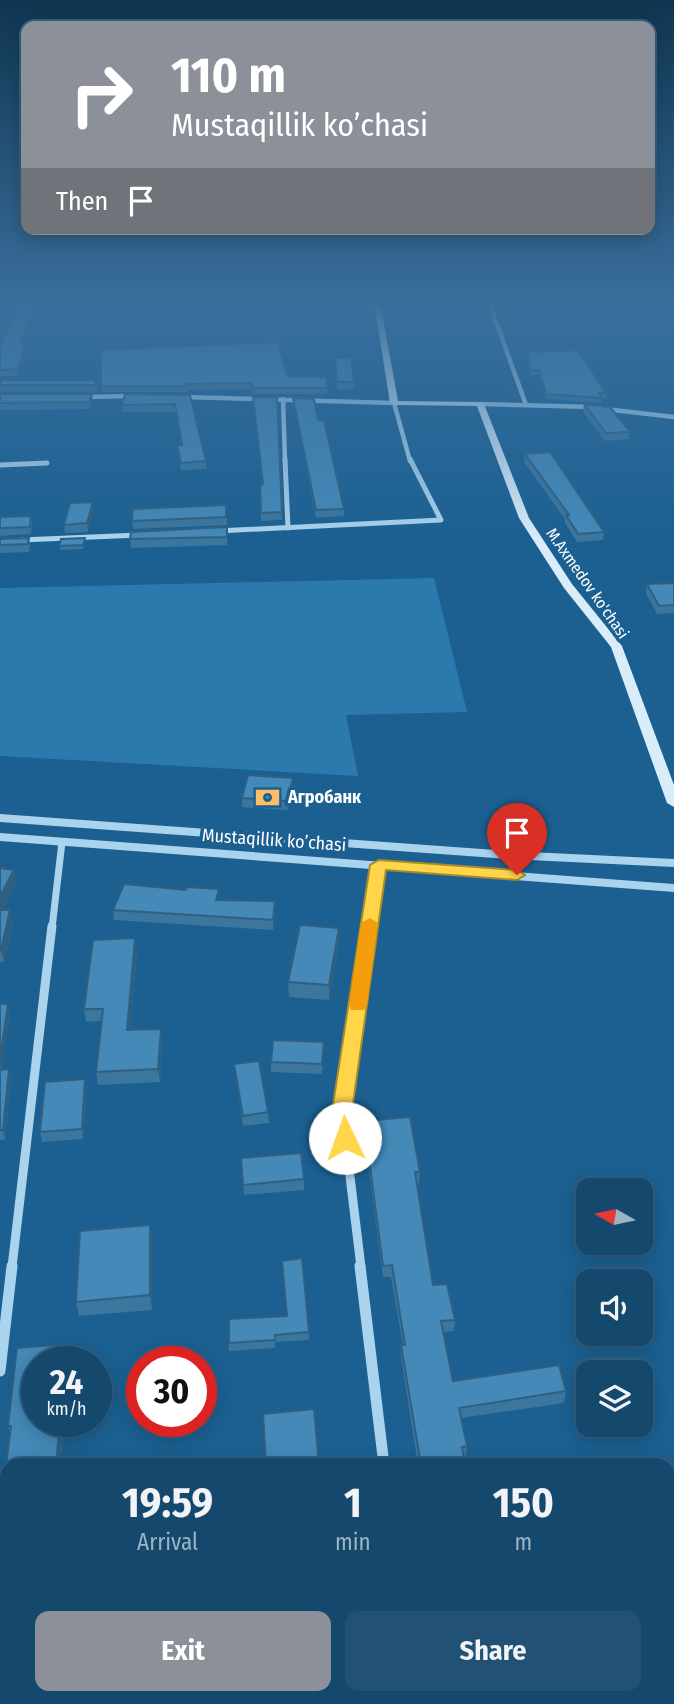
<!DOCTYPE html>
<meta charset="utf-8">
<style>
:root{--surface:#14486d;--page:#215275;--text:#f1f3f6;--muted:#9db2c2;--line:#336080;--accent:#8c9099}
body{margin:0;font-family:"Fira Sans Condensed",sans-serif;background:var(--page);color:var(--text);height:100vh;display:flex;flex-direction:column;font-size:26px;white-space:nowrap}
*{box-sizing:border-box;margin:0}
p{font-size:23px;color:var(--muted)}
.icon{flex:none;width:38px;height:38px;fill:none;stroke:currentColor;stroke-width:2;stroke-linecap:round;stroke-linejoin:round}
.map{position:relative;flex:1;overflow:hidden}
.panel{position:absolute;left:0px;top:1458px;width:676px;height:247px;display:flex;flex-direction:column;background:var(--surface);border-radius:21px 21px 0 0;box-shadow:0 4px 18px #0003,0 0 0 2px var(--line)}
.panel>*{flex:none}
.top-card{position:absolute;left:21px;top:21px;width:634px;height:214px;border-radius:14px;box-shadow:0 4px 18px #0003,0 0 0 2px var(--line);background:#8c9099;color:#fff;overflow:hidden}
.needle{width:46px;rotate:279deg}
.buttons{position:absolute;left:576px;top:1178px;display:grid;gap:14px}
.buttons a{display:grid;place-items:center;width:77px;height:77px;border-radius:14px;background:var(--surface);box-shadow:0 4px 18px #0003,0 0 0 2px var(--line);font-size:35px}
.speed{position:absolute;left:21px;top:1346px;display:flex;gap:14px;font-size:35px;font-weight:700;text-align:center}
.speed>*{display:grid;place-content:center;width:91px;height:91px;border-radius:50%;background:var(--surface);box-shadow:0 4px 18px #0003,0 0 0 2px var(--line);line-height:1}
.speed small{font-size:18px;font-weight:400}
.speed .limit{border:10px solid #d22;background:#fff;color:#111}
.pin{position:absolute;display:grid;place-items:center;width:60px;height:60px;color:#fff;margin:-72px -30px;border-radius:50% 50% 50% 0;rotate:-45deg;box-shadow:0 0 7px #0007}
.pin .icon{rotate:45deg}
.me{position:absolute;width:77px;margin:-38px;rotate:357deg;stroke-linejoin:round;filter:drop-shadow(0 0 5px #0008)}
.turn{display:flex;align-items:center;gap:24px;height:147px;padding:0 35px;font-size:32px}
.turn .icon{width:91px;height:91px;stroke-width:2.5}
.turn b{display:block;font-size:49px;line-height:60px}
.then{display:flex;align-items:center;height:66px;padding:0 35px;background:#0003;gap:14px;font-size:26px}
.eta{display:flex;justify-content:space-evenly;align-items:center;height:119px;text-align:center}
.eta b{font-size:42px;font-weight:700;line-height:49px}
.action{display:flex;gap:14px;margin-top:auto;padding:14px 35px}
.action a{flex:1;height:80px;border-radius:14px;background:var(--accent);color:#fff;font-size:28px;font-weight:700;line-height:80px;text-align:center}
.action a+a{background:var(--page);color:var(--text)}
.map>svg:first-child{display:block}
.green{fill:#2b79ad}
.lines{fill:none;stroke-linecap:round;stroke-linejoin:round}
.minor-far4{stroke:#aad3ee;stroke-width:4.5}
.minor-far3{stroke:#aad3ee;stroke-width:5}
.minor-far2{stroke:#aad3ee;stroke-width:7}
.minor-far1{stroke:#aad3ee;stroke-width:9}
.minor{stroke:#aad3ee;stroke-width:11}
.tertiary{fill:#aad3ee;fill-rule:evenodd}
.secondary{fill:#d8ecfa;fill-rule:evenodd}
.wall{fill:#3a769e}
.shaded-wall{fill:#306081}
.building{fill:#4489b8;stroke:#306081;stroke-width:2}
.route{fill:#ffd54a;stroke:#a68a30;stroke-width:2}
.slow{fill:#f59e0b}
.labels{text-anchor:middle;stroke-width:7;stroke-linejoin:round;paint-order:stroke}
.far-street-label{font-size:16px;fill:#fff;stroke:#1b6091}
.poi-label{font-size:18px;font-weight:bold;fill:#fff;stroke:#1b6091;text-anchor:start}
.street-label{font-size:18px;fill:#fff;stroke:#1b6091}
</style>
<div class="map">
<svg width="674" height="1704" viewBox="0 0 674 1704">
<rect width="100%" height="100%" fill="#1b6091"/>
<polygon class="green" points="434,578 467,712 346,715 358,776 0,756 0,588"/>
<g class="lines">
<g class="minor-far4">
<polyline points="489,302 526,405"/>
<polyline points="85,397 132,396"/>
<polyline points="183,397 394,403 410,461"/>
<polyline points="283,399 285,461"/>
<polyline points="480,404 593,407"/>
<polyline points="605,409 674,417"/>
</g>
<g class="minor-far3">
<polyline points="285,459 288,528"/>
<polyline points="0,465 47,463"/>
<polyline points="217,531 441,520 410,459"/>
<polyline points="21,540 139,535"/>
</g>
<g class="minor-far2">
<polyline points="52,928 62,842"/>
<polyline points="370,928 379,865"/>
</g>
<g class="minor-far1">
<polyline points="12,1267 52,926"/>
<polyline points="361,1267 342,1111 370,926"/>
</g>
<g class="minor">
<polyline points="360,1266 384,1465"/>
<polyline points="0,1371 12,1266"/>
<polyline points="412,1698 413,1704"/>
</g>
<g class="tertiary">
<polygon points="0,814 509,851 674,859 674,867 509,859 0,822"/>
<polygon points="0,833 674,884 674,892 0,841"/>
</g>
<polygon class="secondary" points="374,302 380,302 398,401 480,402 484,404 529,518 572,584 622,646 674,785 674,807 667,803 611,647 564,588 519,518 477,406 394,405 390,403"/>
</g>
<g class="wall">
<polygon points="19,302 40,302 23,343 27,349 19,376 0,376 0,347"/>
<polygon points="528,352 606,393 606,399 602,399 601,403 546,399 539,375 531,375 527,357"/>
<polygon points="335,358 354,382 354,389 337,389"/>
<polygon points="288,377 327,377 327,394 252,394 251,389 188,390 188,392 102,392 101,386"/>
<polygon points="96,380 97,387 95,392 1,392 0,384"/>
<polygon points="0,394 93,401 90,409 0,410"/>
<polygon points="190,395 206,461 207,469 181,470 177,445 181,445 176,412 123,412 122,405"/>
<polygon points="253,397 277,397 282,520 261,521 260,485 263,484"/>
<polygon points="293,398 318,420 344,509 344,516 316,518 294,405"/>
<polygon points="584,404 630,432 629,439 605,441 583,412"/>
<polygon points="525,454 604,532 603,540 577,542 565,523 565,519 524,462"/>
<polygon points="93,502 94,510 88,532 65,533 64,525"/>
<polygon points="226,505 227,525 133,529 132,521"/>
<polygon points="31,516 32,523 31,534 0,536 0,517"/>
<polygon points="227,527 227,545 131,548 130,539"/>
<polygon points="29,538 30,545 29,552 0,553 0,539"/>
<polygon points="85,542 83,549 60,550 59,546"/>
<polygon points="674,583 674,613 657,614 646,593 647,584"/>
<polygon points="293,778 293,787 288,810 242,807 242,798"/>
<polygon points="0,868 14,870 16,882 2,910 13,923 4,962 0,962"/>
<polygon points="219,900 275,911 273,930 114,920 113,910"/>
<polygon points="339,928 339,942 329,1000 289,997 288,982"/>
<polygon points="137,951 130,1030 162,1042 160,1082 98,1085 96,1072 101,1021 86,1022 84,1009"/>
<polygon points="0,1004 10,1014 2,1070 9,1069 11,1079 5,1140 0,1140"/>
<polygon points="324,1042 322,1074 271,1072 271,1062"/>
<polygon points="234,1064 268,1112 269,1123 243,1126"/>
<polygon points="87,1089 83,1139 42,1142 40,1132"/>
<polygon points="364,1121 420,1172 419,1183 417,1184 433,1285 455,1320 454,1331 443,1332 453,1381 566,1391 564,1403 461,1418 467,1446 466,1457 464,1458 465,1465 418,1465 401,1357 401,1345 403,1345 391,1277 383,1277 364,1133"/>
<polygon points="241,1158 304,1179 304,1190 244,1195"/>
<polygon points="150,1225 152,1240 152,1310 79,1316 76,1302"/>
<polygon points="229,1319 309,1332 309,1340 275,1342 275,1348 229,1351"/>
<polygon points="71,1358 37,1421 64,1421 60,1465 7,1465 7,1641 0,1642 0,1514 10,1433 8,1426"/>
</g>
<g class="shaded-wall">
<polygon points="37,302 40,302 21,349 20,343"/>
<polygon points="26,343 27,349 19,376 18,369"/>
<polygon points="92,394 93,401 90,409 89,402"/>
<polygon points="93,502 94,510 88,532 87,523"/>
<polygon points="293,778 293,787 288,810 287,801"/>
<polygon points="14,870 16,882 0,914 0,896"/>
<polygon points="275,901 275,911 273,930 273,920"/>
<polygon points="10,910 13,923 4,962 1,950"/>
<polygon points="339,928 339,942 329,1000 329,985"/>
<polygon points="135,938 137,951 129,1043 127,1030"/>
<polygon points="8,1004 10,1014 1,1080 0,1059"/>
<polygon points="161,1029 162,1042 160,1082 158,1069"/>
<polygon points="9,1069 11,1079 5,1140 3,1130"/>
<polygon points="85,1079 87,1089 83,1139 82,1129"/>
<polygon points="150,1225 152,1240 152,1310 150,1295"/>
<polygon points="68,1344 71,1358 70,1362 66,1362"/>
<polygon points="60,1421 64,1421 60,1465 56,1465"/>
</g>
<g class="building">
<polygon points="19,302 37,302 20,343 26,343 18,369 0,370 0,347"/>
<polygon points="278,342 288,377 327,377 327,388 252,388 251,383 187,384 188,386 101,386 101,350"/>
<polygon points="578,350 606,393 599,393 602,398 546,394 539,370 531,370 528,352"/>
<polygon points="335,358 351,358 354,382 337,382"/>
<polygon points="1,380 96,380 95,385 0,385"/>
<polygon points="0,394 92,394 89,402 0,403"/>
<polygon points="125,394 190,395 206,461 181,463 177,445 182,445 175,404 122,405"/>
<polygon points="253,397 277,397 282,512 261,513 260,485 263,484"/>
<polygon points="293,398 314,399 318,420 324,420 344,509 316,510"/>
<polygon points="584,404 610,407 630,432 606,433"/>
<polygon points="550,452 604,532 578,534 566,515 569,515 525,454"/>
<polygon points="93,502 87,523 64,525 70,503"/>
<polygon points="226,505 226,517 132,521 133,509"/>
<polygon points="31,516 30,527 0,528 0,517"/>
<polygon points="227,527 227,537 130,539 131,532"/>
<polygon points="29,538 28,544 0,545 0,539"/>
<polygon points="85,538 83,545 59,546 61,539"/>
<polygon points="674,583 674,605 659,606 647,584"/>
<polygon points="248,775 293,778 287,801 242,798"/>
<polygon points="0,868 14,870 0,896"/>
<polygon points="124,884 186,890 187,887 219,889 216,900 275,901 273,920 113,910"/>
<polygon points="0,910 10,910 1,950 0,950"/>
<polygon points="300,925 339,928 329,985 288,982"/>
<polygon points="135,938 127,1030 161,1029 158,1069 96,1072 103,1009 84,1009 93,940"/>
<polygon points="0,1004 8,1004 0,1059"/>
<polygon points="273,1040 324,1042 322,1064 271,1062"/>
<polygon points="259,1061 268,1112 243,1116 234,1064"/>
<polygon points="9,1069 3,1130 0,1130 0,1070"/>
<polygon points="85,1079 82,1129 40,1132 45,1082"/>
<polygon points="410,1117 420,1172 415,1172 433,1285 447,1284 455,1320 441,1321 453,1381 559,1365 566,1391 459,1408 467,1446 462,1447 465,1465 421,1465 401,1345 405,1345 392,1265 383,1266 364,1121"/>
<polygon points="301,1153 304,1179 243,1185 241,1158"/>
<polygon points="150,1225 150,1295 76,1302 80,1231"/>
<polygon points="302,1258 309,1332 275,1335 275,1340 229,1343 229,1319 287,1316 282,1261"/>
<polygon points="68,1344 66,1362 37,1362 37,1421 60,1421 56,1465 7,1465 7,1629 0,1629 0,1514 11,1426 8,1426 17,1348"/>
<polygon points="314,1409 319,1465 266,1465 263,1414"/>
<polygon points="7,1696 7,1698 26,1698 25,1704 0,1704 0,1697"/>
<polygon points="287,1698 324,1698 325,1704 287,1704"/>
<polygon points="468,1698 534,1698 536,1704 469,1704"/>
</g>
<linearGradient id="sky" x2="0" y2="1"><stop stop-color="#0f3550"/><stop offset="0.56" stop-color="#396f9d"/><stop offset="1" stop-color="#396f9d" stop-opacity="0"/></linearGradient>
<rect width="674" height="540" fill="url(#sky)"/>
<polygon class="route" points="379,860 517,870 525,875 517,880 386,870 352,1111 355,1138 352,1144 345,1146 338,1144 332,1111 370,865"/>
<polygon class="slow" points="370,918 378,923 367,1005 364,1010 351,1010 349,1005 361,923"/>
<defs>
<symbol id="bank-bare" viewBox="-9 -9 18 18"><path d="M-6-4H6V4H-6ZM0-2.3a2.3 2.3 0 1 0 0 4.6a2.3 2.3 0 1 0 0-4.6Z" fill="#ffbd68" stroke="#1b6091" stroke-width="2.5" paint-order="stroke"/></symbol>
</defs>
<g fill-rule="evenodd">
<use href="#bank-bare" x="250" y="780" width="35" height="35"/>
</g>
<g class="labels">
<g class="far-street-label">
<text transform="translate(588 583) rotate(55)" y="6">M.Axmedov ko'chasi</text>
</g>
<g class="poi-label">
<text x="288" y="803">Агробанк</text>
</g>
<g class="street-label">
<text transform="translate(274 840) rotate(4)" y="6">Mustaqillik ko’chasi</text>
</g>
</g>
</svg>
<div class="buttons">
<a><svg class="needle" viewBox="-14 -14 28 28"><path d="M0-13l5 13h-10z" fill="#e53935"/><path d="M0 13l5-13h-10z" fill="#9db2c2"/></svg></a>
<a><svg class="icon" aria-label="sound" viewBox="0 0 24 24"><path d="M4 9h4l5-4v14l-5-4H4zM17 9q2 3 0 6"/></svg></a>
<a><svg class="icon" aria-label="layers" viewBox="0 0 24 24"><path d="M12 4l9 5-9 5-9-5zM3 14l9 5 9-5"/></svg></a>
</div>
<div class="speed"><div>24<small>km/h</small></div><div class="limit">30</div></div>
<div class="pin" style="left:517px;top:875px;background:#d93025"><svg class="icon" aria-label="arrive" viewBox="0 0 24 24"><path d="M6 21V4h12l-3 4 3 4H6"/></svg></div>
<svg class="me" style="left:345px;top:1138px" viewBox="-20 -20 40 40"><circle r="19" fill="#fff"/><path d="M0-13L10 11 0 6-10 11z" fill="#ffd54a"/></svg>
<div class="top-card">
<div class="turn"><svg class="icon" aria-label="right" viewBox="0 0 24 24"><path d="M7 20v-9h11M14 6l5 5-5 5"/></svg><div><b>110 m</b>Mustaqillik ko’chasi</div></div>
<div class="then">Then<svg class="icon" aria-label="arrive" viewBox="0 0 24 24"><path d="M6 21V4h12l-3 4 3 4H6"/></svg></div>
</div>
<section class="panel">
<div class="eta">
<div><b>19:59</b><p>Arrival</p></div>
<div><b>1</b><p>min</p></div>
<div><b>150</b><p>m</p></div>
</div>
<div class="action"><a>Exit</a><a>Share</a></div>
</section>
</div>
